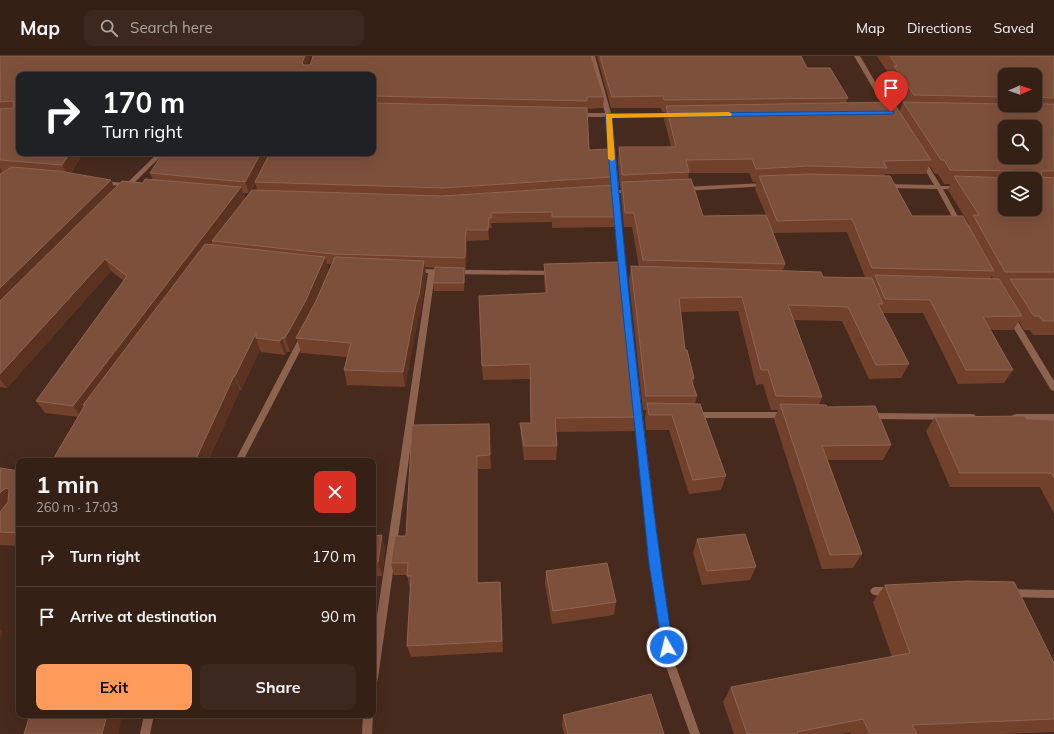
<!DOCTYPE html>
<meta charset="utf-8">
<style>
:root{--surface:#352016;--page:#3d281f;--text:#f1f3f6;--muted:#aaa3a1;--line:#4f3e35;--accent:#ff9b5a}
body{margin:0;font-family:Mulish,sans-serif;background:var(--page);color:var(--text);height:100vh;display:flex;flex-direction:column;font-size:15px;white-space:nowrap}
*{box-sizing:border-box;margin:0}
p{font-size:13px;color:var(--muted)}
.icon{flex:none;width:22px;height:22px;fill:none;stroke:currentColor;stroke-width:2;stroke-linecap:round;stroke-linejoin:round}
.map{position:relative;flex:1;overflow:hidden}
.panel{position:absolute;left:16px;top:402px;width:360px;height:260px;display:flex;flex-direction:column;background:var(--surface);border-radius:8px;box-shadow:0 4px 16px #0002,0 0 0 1px var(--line)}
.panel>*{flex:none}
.guide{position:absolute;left:16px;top:16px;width:360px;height:84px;border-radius:8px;box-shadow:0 4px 16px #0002,0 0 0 1px var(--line);background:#202124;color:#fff;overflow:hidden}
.needle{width:26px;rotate:88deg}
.controls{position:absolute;left:998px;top:12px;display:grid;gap:8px}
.controls a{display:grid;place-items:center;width:44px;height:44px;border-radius:8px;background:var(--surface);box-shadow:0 4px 16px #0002,0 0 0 1px var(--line);font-size:20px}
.pin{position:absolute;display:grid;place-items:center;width:34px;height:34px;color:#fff;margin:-41px -17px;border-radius:50% 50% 50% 0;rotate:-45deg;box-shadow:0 0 4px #0007}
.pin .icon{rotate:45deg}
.me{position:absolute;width:44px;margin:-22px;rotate:352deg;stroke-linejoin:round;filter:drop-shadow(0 0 3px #0008)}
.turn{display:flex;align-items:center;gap:14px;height:84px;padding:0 20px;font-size:18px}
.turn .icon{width:52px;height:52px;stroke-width:2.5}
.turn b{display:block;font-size:28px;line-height:34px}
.round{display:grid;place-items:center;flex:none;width:42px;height:42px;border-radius:8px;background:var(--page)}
.summary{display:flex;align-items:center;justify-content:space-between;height:68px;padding:0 20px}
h1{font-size:24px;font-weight:700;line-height:30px}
.primary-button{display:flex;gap:8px;margin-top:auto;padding:8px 20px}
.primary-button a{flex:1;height:46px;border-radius:8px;background:var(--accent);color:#111;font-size:16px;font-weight:700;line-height:46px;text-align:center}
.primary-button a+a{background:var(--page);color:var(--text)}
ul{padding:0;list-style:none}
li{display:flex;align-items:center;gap:12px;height:60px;padding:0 20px;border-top:1px solid var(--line)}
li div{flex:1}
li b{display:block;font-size:15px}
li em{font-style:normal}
header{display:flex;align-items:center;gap:24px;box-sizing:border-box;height:56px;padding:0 20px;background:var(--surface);border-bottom:1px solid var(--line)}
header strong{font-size:19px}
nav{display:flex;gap:22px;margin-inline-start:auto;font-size:14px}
.search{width:280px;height:36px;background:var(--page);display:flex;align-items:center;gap:10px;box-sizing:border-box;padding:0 14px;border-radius:8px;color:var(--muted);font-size:15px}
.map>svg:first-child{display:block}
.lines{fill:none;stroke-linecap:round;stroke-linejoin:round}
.minor{fill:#8d624e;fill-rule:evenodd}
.wall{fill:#71412b;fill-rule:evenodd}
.shaded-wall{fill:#5b311f}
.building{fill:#7d503b;stroke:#8d6351;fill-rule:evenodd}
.route{fill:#1a73e8;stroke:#114b97}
.slow{fill:#f59e0b}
</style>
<header>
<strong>Map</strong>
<div class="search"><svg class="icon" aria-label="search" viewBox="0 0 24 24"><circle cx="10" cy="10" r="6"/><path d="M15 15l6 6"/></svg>Search here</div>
<nav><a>Map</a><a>Directions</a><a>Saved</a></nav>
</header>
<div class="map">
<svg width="1054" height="678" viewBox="0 0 1054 678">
<rect width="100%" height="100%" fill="#472a1e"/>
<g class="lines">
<g class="minor">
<polygon points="589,0 595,0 611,57 674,57 677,59 674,61 612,61 619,134 632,133 635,135 632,137 619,137 626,217 660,508 674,605 700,678 690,678 664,605 650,508 620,217 613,138 603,138 600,136 603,134 612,134 606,61 578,61 575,59 578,57 605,57"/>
<polygon points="854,0 860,0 893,56 892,57 887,56"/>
<polygon points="158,97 164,97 127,134 123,134 122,133 124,130 102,129 99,127 102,125 127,127"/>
<polygon points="922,102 925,104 941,130 959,130 962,132 959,134 943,133 963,170 962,171 958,171 957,170 937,133 885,132 882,130 885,128 934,129 919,104"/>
<polygon points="766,127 768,128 768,130 683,135 680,133 683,131"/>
<polygon points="413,213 554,215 557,217 554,219 435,218 378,622 377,626 373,627 373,587 428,217 413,217 412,215"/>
<polygon points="1011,258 1014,259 1054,325 1054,335 1051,334 1007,261"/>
<polygon points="304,277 308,280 243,405 235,405 300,280"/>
<polygon points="694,356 786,356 789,357 790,359 789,361 786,362 694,362 691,361 690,359 691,357"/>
<polygon points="870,357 972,358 975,359 976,361 975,363 972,364 870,363 867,362 866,360 867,358"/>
<polygon points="1016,358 1054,358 1054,364 1016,364 1013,363 1012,361 1013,359"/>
<path d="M875,531H891L894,532L896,535L894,538C888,541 878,541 872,538L870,535L872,532Z"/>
<polygon points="1010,533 1054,534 1054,542 1010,541 1007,540 1005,537 1007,534"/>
<polygon points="373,658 373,659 372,678 362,678 363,659"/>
<polygon points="144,659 154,659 150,678 140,678"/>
</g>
</g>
<g class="wall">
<path d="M0,0H310L307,9L604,41L603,52L587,53L589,94L612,121V129L615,161L614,171L552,172V166L491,167L492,172H489V184L467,185L466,213H465V220L464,235H434L433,227L435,212L425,211L426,219L421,254L418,263L405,331L347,329L344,314L347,301L301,297L297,283L290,296H287L285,299L261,296L260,294L241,334H240L208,405H52L78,361L45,357L36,345L124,225L111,215L7,332L0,331ZM19,19H373V97L150,117L153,124L143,127L115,132L71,117L83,97ZM255,127L257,134L250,137ZM243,137H249L245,143ZM327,208H332L329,215ZM326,221L316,245L312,253Z"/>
<path d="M597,0H801L807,12L848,42L846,47L899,56L903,46H904L889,23L890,20L877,0H1054V279H1033L1030,274H1024L1019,265L1013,274H990L1013,314L1004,327L958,328L923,257H883L909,308L901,322L869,323L842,265L793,264L822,341L819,349L827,351L891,389L883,404H828L862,498L853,512L822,513L774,363L778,354H771L763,328L756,329L738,255L681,256L685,294L694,322L693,329L697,340L695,348L726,420L721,434L689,438L669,374H646L645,363L646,354H643L629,225L631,210L639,211L632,171H624L621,139V132H620L618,105L619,91H671L664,63L665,56H662L661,52H611ZM1005,19H1035V49H1005ZM929,109L935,118H938L944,128H950L948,134L969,168L968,169L912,160L884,119L885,118H926ZM689,117H749L753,126H757L755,133L766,159L703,160L688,123ZM847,176L865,221H823L783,215L785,208L773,177ZM992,220L993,223H990Z"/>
<polygon points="544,208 637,361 635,375 556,376 557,390 556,404 524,404 521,381 520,367 531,367 530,323 483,324 482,310 545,237 544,223"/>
<polygon points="935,361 1054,364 1054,458 1040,431 950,431 926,375"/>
<polygon points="489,368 491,413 478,413 478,527 500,526 503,596 411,601 407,590 410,533 407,519 394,519 391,507"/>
<polygon points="0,412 19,415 19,490 0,489"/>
<polygon points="373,480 385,493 382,520 373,520"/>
<polygon points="697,483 756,511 750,524 702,529 693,497"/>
<polygon points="546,515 616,546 614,559 552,568 545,528"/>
<polygon points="885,529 1054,607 1054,676 1001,678 851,678 850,676 842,678 734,678 723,646 731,631 892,601 873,546"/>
<polygon points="563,659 664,678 564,678 562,670"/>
</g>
<g class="shaded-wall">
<polygon points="305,0 310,0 310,1 305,19 302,7"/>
<polygon points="70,97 83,97 68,121 62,109"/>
<polygon points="261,97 271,97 249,137 245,126"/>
<polygon points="0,112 6,122 0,127"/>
<polygon points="111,124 116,136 0,252 0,232"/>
<polygon points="241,131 245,143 212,185 212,187 88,352 85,349 83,349 87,354 81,361 73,350"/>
<polygon points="489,162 489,184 488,174"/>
<polygon points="466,174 467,185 466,213 465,202"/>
<polygon points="325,201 329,215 310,258 296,282 297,283 290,296 285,282"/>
<polygon points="105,203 111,215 7,332 0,323 0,318"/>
<polygon points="424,205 426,219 421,254 418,263 405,331 403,316"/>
<polygon points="464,212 465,220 464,235"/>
<polygon points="256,277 256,282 260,294 241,334 235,320"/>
<polygon points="282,282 287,296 285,299 280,285"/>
<polygon points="234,320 240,334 208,405 195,405"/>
<polygon points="489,368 490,382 491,413 490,399"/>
<polygon points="477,400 478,413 478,540 477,527"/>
<polygon points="7,432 19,446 0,466 0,437 3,434"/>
<polygon points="382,479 385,493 382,520 378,506"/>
<polygon points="0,573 3,576 0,582"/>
<polygon points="107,659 121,659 122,660 118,678 102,678"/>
</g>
<g class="building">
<polygon points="0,0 305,0 302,7 304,9 310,9 313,0 591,0 604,41 587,41 587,45 373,40 373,19 19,19 19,97 70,97 62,109 0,104 0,53 13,52 14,51 13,45 0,46"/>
<polygon points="600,0 801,0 807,12 830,12 848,42 664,44 663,40 612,41"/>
<polygon points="890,0 1054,0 1054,42 1035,41 1035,19 1005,19 1005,41 914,39 894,10 897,10"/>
<polygon points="893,46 931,104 883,105 887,112 809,110 756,113 752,103 686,104 689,116 622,119 619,91 676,91 666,50"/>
<path d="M903,46L1005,48V49H1035V48H1054V115H1043L1041,116L1042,121L1054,122V216H1005L973,159H979L954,120L1012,122L1014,120L1013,115L950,114L944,104H941ZM1005,71H1035V101H1005ZM1005,123H1035V153H1005Z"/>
<polygon points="373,47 587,52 589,94 610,93 612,121 442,132 255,126 270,97 373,97"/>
<polygon points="163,97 261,97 245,126 150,117"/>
<polygon points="12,111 58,115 111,124 0,232 0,118"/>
<polygon points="809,118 890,120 912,160 963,160 994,215 872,212 852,163 777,165 759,120"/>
<polygon points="145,123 241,131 73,350 36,345 127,220 105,203 0,318 0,245 122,125 143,127"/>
<polygon points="691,123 703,160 766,159 785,208 643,204 634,157 625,157 622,126"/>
<polygon points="613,129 615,161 552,161 552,156 491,157 491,162 489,162 488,174 466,174 465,202 333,198 212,185 252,134 442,140"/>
<polygon points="205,188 325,201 306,244 285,282 282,282 280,285 256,282 256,277 235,320 234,320 195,405 52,405 85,349 83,349"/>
<polygon points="335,201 424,205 419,239 416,248 403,316 344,314 351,287 296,282 316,245"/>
<polygon points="620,206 637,361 555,362 557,390 524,390 520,367 531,367 530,308 482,310 479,240 545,237 547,236 544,208"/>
<polygon points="631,210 821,216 823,221 872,222 883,248 878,248 909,308 876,309 848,251 788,249 822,341 776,340 768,314 761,314 742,241 679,242 685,294 687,294 694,322 691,323 697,340 646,340"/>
<polygon points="435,211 464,212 464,227 433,227"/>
<polygon points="875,219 999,223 1022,260 983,261 1013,314 966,314 930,244 885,243"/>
<polygon points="1010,223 1054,223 1054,265 1043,265 1039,260 1034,260"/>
<polygon points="647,347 700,348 726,420 693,424 672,359 649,359"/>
<polygon points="780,348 826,349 827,351 875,350 891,389 822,390 862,498 830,499"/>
<polygon points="1025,360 1027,363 1054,364 1054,422 1051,417 960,417 935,361"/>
<polygon points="489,368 490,399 477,400 477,527 500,526 502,585 407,590 411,520 407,520 408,507 391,507 395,480 406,480 412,369"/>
<polygon points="303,404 312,405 302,405"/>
<polygon points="0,412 19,415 19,477 0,476 0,456 8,446 9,434 7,432 3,434 0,437"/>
<polygon points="745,478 756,511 707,515 697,483"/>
<polygon points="382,479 378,506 373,506 373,480"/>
<polygon points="607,507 616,546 553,555 546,515"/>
<polygon points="967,525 1014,526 1054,607 1054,663 912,669 917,678 870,678 863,663 797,676 798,678 747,678 731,631 910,597 885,529"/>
<polygon points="651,638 664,678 568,678 563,659"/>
<polygon points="30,659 107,659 102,678 24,678"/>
</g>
<path class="route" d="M891,55L894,56L893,58L612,62C628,238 646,415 673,591L671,595L667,597L663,595L649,508L619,218L605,60L609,58Z"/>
<polygon class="slow" points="729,56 732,58 731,60 612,62 615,103 612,105 608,103 606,58"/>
</svg>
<div class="controls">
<a><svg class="needle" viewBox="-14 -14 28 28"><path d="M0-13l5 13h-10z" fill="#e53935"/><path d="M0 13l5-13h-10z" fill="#aaa3a1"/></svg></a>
<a><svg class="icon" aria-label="search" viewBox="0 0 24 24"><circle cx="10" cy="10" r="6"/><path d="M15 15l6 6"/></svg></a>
<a><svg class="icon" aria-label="layers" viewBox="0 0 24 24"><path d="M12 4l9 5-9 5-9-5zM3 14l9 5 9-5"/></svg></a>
</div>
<div class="pin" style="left:891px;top:56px;background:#d93025"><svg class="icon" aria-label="arrive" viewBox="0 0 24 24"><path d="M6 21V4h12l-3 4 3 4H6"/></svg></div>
<svg class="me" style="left:667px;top:591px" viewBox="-20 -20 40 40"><circle r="17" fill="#1a73e8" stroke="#fff" stroke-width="3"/><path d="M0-11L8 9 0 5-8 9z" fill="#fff"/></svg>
<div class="guide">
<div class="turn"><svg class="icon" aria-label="right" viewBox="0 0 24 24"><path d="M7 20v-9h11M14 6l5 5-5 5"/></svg><div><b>170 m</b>Turn right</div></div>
</div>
<section class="panel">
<div class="summary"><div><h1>1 min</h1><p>260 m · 17:03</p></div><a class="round" style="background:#d93025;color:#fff"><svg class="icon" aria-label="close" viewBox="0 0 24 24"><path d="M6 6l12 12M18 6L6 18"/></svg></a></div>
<ul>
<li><svg class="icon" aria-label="right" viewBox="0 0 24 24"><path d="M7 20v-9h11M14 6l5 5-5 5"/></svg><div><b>Turn right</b></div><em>170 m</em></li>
<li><svg class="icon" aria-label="arrive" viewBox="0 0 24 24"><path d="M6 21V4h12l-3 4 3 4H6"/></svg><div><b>Arrive at destination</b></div><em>90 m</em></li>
</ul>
<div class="primary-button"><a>Exit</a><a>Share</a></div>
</section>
</div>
